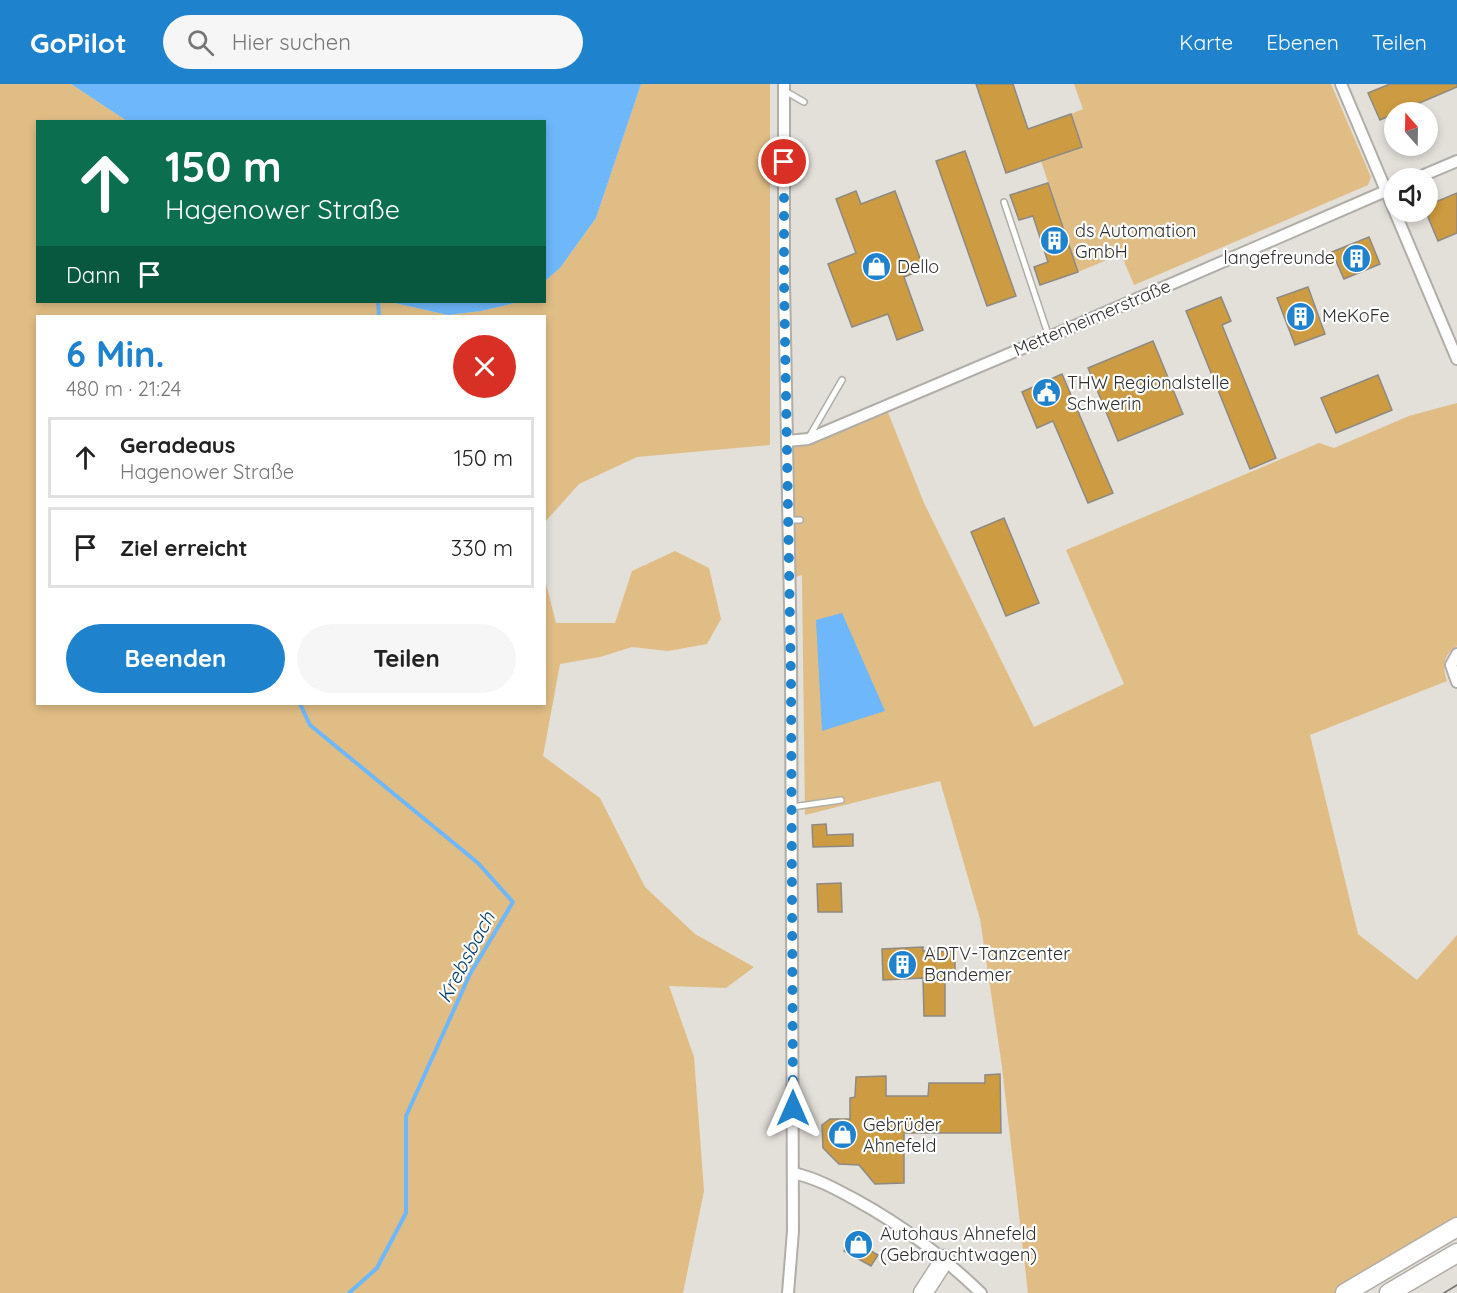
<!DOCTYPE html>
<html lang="de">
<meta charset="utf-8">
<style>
:root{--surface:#fff;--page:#f6f6f6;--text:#222;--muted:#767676;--line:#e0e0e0;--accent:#1e82cd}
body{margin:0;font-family:Quicksand,sans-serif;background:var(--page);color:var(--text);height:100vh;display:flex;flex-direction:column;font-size:22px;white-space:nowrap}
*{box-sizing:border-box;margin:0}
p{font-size:20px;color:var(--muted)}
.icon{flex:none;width:33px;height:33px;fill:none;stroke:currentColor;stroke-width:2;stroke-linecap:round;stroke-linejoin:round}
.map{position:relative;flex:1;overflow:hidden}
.side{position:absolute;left:36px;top:231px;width:510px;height:390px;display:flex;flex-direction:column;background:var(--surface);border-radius:0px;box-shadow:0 3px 9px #0003}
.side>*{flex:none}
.banner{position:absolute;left:36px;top:36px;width:510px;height:183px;border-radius:0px;box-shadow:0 3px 9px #0003;background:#0b6e4f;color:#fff;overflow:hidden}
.needle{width:39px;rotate:340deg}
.tools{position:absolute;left:1384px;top:18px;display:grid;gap:12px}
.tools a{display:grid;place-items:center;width:54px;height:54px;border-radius:50%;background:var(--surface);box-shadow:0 3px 9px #0003;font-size:30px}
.pin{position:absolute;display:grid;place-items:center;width:51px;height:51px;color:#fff;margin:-26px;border:3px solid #fff;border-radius:50%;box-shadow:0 2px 6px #0007}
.me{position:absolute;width:66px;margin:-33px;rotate:0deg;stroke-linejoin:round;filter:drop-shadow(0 0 4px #0008)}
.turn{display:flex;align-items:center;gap:21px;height:126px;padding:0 30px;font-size:27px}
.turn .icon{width:78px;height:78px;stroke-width:2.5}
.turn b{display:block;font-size:42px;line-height:51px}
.then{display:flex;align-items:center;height:57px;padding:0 30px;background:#0003;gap:12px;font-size:22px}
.round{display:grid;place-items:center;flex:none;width:63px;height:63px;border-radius:32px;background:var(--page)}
.head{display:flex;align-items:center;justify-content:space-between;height:102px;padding:0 30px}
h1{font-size:36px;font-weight:700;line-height:45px;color:var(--accent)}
.action{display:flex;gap:12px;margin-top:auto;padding:12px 30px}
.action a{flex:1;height:69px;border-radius:36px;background:var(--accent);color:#fff;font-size:24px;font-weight:700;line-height:69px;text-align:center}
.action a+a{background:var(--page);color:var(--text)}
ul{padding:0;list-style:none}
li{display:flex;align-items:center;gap:18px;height:81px;margin:0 12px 9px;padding:0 18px;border:3px solid var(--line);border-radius:0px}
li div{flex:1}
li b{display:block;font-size:22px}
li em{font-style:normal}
header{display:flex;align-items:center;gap:36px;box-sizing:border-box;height:84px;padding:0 30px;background:var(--accent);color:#fff}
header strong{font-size:28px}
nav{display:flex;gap:33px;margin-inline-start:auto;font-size:21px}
.search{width:420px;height:54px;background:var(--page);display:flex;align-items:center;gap:15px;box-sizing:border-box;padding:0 21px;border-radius:33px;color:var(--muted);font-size:22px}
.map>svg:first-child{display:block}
.green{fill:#e0bd85}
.water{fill:#6db7fa}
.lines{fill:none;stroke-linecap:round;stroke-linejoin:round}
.stream{stroke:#6db7fa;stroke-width:4}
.building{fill:#cd9b41;stroke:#8d8a84;stroke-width:1.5}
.service-casing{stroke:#b1ada7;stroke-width:8}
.minor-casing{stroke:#b1ada7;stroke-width:14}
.trunk-casing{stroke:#b1ada7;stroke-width:21}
.service{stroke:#fff;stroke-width:5}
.minor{stroke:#fff;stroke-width:10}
.trunk{stroke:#fff;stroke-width:18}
.tram{stroke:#757370;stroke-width:1.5}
.route{stroke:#1e82cd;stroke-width:10;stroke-dasharray:0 18}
.labels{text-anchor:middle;stroke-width:4.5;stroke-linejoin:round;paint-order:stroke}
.poi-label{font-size:18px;fill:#302f2d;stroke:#fff;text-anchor:start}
.street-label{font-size:18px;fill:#302f2d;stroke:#fff}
.water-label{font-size:20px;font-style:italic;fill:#023d66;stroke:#fff}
</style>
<header>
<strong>GoPilot</strong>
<div class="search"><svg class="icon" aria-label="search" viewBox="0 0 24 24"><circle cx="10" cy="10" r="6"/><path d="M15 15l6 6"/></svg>Hier suchen</div>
<nav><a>Karte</a><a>Ebenen</a><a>Teilen</a></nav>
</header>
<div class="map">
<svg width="1457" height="1209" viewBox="0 0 1457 1209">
<rect width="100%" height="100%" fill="#e3dfd9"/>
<g class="green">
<polygon points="0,0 71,0 127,37 38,38 38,218 390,218 448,231 481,227 519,218 544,218 545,197 560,184 596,134 641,0 770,0 770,361 637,373 579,400 545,438 544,232 38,232 38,620 544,620 545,496 556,539 615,539 632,487 675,467 709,484 721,535 707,560 668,567 632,563 600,573 560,580 543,672 600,714 645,803 695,850 754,883 726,904 669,902 694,973 704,1107 683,1209 0,1209"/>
<polygon points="1074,0 1331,0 1371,93 1368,101 1134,201 1121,170 1078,188 1041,77 1082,63 1071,30 1083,25"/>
<path d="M1457,319V562C1443,570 1442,583 1447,597L1310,651L1358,850L1417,896L1457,851V1143L1345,1209H1028L1002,983L980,835L940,697L805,731L802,491L789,495L787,357L798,356L885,321L924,419L1034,643L1124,600L1066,466L1319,359L1334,364L1409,332Z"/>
</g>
<g class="water">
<polygon points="71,0 641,0 596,134 560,184 545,197 544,38 127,37"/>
<polygon points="390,218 519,218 481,227 448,231"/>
<polygon points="842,529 885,627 822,647 816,536"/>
</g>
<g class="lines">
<g class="stream">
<polyline points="378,218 379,232"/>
<polyline points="300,620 310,641 478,779 513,818 470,890 406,1032 406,1129 377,1184 349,1209"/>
</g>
</g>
<g class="building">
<polygon points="976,0 1013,0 1028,45 1071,30 1082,63 1006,89"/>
<polygon points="1390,0 1457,0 1457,3 1380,36 1368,9"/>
<polygon points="965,67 1016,212 987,222 936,77"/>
<polygon points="1048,99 1078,188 1040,201 1034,183 1048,178 1033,132 1019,136 1010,111"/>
<polygon points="856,107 861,120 895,107 924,185 904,193 923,246 897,256 888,230 852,243 828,180 856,169 836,115"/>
<polygon points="1457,109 1457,149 1438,157 1428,133 1428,121"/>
<polygon points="1369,153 1380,180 1344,195 1332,168"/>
<polygon points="1308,203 1325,250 1295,261 1277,214"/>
<polygon points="1221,213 1231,237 1222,241 1276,374 1250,385 1186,227"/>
<polygon points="1153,257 1183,330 1118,357 1088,284"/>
<polygon points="1062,290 1113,409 1088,419 1053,337 1037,344 1022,308"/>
<polygon points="1378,291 1392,326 1336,349 1321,314"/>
<polygon points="1004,434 1039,519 1006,532 971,448"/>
<polygon points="826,740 827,751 853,750 853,762 813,763 812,741"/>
<polygon points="841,799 842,828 818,828 817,800"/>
<polygon points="923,863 923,867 955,867 955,888 945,888 945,932 924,932 923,894 883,896 882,865"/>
<polygon points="1000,990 1001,1049 904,1049 904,1099 875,1100 859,1081 839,1080 823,1064 822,1041 830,1035 850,1035 850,1014 855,1013 856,993 886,992 886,1012 928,1012 929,999 985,999 985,991"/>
<polygon points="850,1155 878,1171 871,1182 844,1167"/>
</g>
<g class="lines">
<defs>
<g id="service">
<polyline points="785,7 804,18"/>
<polyline points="1004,118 1049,253"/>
<polyline points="809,353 842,296"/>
<polyline points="788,436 800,436"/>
<polyline points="792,723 841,716"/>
</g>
<g id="minor">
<polyline points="784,0 784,197 791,576 793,1147 788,1209"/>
<polyline points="1341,0 1457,275"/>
<polyline points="1417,94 1457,77"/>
<polyline points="787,357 808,355 1049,253 1395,103"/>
<polyline points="1457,570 1451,581 1457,598"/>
<path d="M793,1089C816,1094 836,1105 856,1116C905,1143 941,1171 981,1209"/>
</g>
<g id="trunk">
<polyline points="923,1209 945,1175"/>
<polyline points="1345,1209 1457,1143"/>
<polyline points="1389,1209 1457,1169"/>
</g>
</defs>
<use href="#service" class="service-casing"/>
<use href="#minor" class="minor-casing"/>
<use href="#trunk" class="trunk-casing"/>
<use href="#service" class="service"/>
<use href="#minor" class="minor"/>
<use href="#trunk" class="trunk"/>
<polyline class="tram" points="1444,1209 1457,1201"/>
</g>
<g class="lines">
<polyline class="route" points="784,78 784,197 791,597 793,1024"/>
</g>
<defs>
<symbol id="building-disc" viewBox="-11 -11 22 22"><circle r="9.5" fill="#1e82cd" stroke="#fff"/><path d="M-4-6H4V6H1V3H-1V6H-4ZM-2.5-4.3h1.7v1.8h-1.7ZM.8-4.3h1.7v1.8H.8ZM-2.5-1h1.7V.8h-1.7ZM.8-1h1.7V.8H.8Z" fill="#fff"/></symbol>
<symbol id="shop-disc" viewBox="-11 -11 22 22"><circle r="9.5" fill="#1e82cd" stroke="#fff"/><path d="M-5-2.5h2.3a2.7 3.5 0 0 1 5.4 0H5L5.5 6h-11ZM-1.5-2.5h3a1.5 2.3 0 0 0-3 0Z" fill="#fff"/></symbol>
<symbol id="civic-disc" viewBox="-11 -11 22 22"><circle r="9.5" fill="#1e82cd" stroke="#fff"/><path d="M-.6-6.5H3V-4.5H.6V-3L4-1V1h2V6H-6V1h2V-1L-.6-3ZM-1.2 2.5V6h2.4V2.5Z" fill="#fff"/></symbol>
</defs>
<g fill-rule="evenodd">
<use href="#building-disc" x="1038" y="140" width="33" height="33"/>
<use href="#building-disc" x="1340" y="158" width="33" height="33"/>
<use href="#shop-disc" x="860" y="166" width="33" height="33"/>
<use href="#building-disc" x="1284" y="216" width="33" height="33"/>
<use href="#civic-disc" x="1030" y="292" width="33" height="33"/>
<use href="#building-disc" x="886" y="864" width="33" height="33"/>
<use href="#shop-disc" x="826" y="1034" width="33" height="33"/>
<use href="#shop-disc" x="842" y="1144" width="33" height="33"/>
</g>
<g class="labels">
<g class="poi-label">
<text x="1075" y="153">ds Automation<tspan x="1075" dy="21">GmbH</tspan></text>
<text x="1335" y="180" text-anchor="end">langefreunde</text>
<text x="897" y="189">Dello</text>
<text x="1322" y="238">MeKoFe</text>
<text x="1067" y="305">THW Regionalstelle<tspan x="1067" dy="21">Schwerin</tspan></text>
<text x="924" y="876">ADTV-Tanzcenter<tspan x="924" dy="21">Bandemer</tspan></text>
<text x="863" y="1047">Gebrüder<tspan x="863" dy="21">Ahnefeld</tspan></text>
<text x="880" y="1156">Autohaus Ahnefeld<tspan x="880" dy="21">(Gebrauchtwagen)</tspan></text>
</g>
<g class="street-label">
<text transform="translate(1092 234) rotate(-23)" y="6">Mettenheimerstraße</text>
</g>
<g class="water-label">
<text transform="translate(466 873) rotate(-62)" y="7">Krebsbach</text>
</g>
</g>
</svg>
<div class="tools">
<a><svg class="needle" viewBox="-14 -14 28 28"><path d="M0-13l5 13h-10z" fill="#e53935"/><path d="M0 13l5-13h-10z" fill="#767676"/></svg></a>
<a><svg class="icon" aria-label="sound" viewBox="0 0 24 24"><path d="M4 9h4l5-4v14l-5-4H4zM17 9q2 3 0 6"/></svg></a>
</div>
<div class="pin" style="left:784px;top:78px;background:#d93025"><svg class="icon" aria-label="arrive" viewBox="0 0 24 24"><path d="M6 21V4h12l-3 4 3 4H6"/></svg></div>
<svg class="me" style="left:793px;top:1024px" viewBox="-20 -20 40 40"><path d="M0-17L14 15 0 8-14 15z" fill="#1e82cd" stroke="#fff" stroke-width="4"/></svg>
<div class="banner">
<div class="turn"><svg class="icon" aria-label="ahead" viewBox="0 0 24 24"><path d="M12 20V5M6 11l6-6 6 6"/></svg><div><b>150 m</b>Hagenower Straße</div></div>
<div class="then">Dann<svg class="icon" aria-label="arrive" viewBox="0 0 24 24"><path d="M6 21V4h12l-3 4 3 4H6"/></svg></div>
</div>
<section class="side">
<div class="head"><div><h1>6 Min.</h1><p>480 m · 21:24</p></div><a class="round" style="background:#d93025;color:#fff"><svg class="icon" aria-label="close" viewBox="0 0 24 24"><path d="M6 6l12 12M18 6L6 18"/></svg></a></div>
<ul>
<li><svg class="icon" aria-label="ahead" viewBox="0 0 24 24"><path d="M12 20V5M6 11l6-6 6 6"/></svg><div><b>Geradeaus</b><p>Hagenower Straße</p></div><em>150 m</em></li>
<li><svg class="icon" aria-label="arrive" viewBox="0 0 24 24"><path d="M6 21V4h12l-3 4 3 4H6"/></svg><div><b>Ziel erreicht</b></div><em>330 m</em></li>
</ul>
<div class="action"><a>Beenden</a><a>Teilen</a></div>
</section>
</div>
